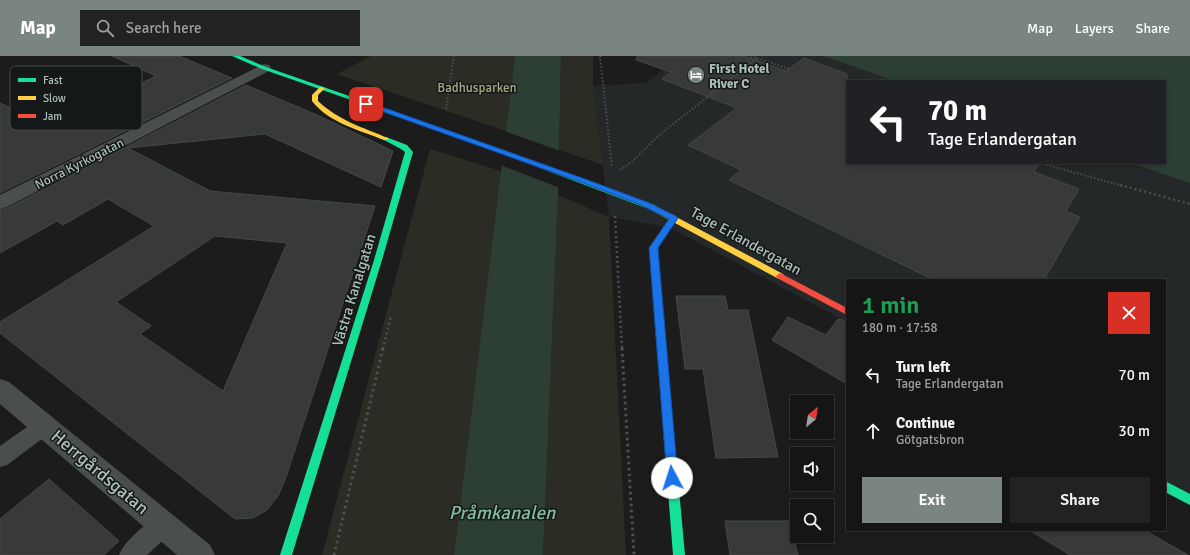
<!DOCTYPE html>
<meta charset="utf-8">
<style>
:root{--surface:#151515;--page:#222;--text:#f1f3f6;--muted:#9d9fa0;--line:#343434;--accent:#7a8582}
body{margin:0;font-family:Signika,sans-serif;background:var(--page);color:var(--text);height:100vh;display:flex;flex-direction:column;font-size:15px;white-space:nowrap}
*{box-sizing:border-box;margin:0}
p{font-size:13px;color:var(--muted)}
.icon{flex:none;width:22px;height:22px;fill:none;stroke:currentColor;stroke-width:2;stroke-linecap:round;stroke-linejoin:round}
.map{position:relative;flex:1;overflow:hidden}
.panel{position:absolute;left:846px;top:223px;width:320px;height:252px;display:flex;flex-direction:column;background:var(--surface);border-radius:0px;box-shadow:0 2px 6px #0003,0 0 0 1px var(--line)}
.panel>*{flex:none}
.hud{position:absolute;left:846px;top:24px;width:320px;height:84px;border-radius:0px;box-shadow:0 2px 6px #0003,0 0 0 1px var(--line);background:#202124;color:#fff;overflow:hidden}
.needle{width:26px;rotate:30deg}
.tools{position:absolute;left:790px;top:339px;display:grid;gap:8px}
.tools a{display:grid;place-items:center;width:44px;height:44px;border-radius:0px;background:var(--surface);box-shadow:0 2px 6px #0003,0 0 0 1px var(--line);font-size:20px}
.pin{position:absolute;display:grid;place-items:center;width:34px;height:34px;color:#fff;margin:-17px;border-radius:8px;box-shadow:0 2px 6px #0006}
.me{position:absolute;width:44px;margin:-22px;rotate:355deg;stroke-linejoin:round;filter:drop-shadow(0 0 3px #0008)}
.turn{display:flex;align-items:center;gap:14px;height:84px;padding:0 16px;font-size:18px}
.turn .icon{width:52px;height:52px;stroke-width:2.5}
.turn b{display:block;font-size:28px;line-height:34px}
.round{display:grid;place-items:center;flex:none;width:42px;height:42px;border-radius:0px;background:var(--page)}
.summary{display:flex;align-items:center;justify-content:space-between;height:68px;padding:0 16px}
h1{font-size:24px;font-weight:600;line-height:30px;color:#1e9e55}
.cta{display:flex;gap:8px;margin-top:auto;padding:8px 16px}
.cta a{flex:1;height:46px;border-radius:0px;background:var(--accent);color:#fff;font-size:16px;font-weight:600;line-height:46px;text-align:center}
.cta a+a{background:var(--page);color:var(--text)}
ul{padding:0;list-style:none}
li{display:flex;align-items:center;gap:12px;height:56px;padding:0 16px}
li div{flex:1}
li b{display:block;font-size:15px}
li em{font-style:normal}
header{display:flex;align-items:center;gap:24px;box-sizing:border-box;height:56px;padding:0 20px;background:var(--accent);color:#fff}
header strong{font-size:19px}
nav{display:flex;gap:22px;margin-inline-start:auto;font-size:14px}
.search{width:280px;height:36px;background:var(--page);display:flex;align-items:center;gap:10px;box-sizing:border-box;padding:0 14px;border-radius:0px;color:var(--muted);font-size:15px}
.map>svg:first-child{display:block}
.built{fill:#252829}
.green{fill:#2b2c23}
.water{fill:#2d3f35}
.pier{fill:#1c1c1c}
.building{fill:#383a39;stroke:#444847;fill-rule:evenodd}
.lines{fill:none;stroke-linecap:round;stroke-linejoin:round}
.path-far2{stroke:#4c504f;stroke-width:2;stroke-dasharray:1.5 2;stroke-linecap:butt}
.path-far1{stroke:#4c504f;stroke-width:2.5;stroke-dasharray:2 3;stroke-linecap:butt}
.path{stroke:#4c504f;stroke-width:3;stroke-dasharray:2.5 3.5;stroke-linecap:butt}
.lane{fill:#4a4f4e;fill-rule:evenodd}
.street{fill:#4a4f4e;fill-rule:evenodd}
.fast{fill:#16e098;fill-rule:evenodd}
.slow{fill:#ffcf43;fill-rule:evenodd}
.jam{fill:#f24e42;fill-rule:evenodd}
.route{fill:#1a73e8;stroke:#114b97}
.labels{text-anchor:middle;stroke-width:3;stroke-linejoin:round;paint-order:stroke}
.far-poi-label{font-size:13px;font-weight:bold;fill:#acbeb9;stroke:#151818;text-anchor:start}
.far-park-label{font-size:13px;fill:#a6aa82;stroke:#151818}
.far-street-label{font-size:13px;fill:#acbeb9;stroke:#151818}
.street-label{font-size:15px;fill:#acbeb9;stroke:#151818}
.near-street-label{font-size:18px;fill:#acbeb9;stroke:#151818}
.near-water-label{font-size:19px;font-style:italic;fill:#81bb9e;stroke:#151818}
.key{fill:#151818;stroke:#424a48;stroke-width:1}
.key-label{font-size:11px;fill:#acbeb9}
</style>
<header>
<strong>Map</strong>
<div class="search"><svg class="icon" aria-label="search" viewBox="0 0 24 24"><circle cx="10" cy="10" r="6"/><path d="M15 15l6 6"/></svg>Search here</div>
<nav><a>Map</a><a>Layers</a><a>Share</a></nav>
</header>
<div class="map">
<svg width="1190" height="499" viewBox="0 0 1190 499">
<rect width="100%" height="100%" fill="#1c1c1c"/>
<polygon class="built" points="680,0 823,0 895,25 847,25 847,107 1131,107 1190,127 1190,449 1165,436 1165,224 847,224 847,266 671,172 609,161 593,30 646,27"/>
<g class="green">
<polygon points="371,0 515,0 506,75 337,18"/>
<polygon points="561,0 593,0 593,30 603,109 559,94"/>
<polygon points="430,93 501,115 454,499 322,499"/>
<polygon points="558,139 609,161 626,499 543,499"/>
</g>
<g class="water">
<polygon points="515,0 561,0 558,139 543,499 454,499"/>
<polygon points="823,0 1190,0 1190,127 1131,107 1165,107 1165,25 895,25"/>
</g>
<polygon class="pier" points="504,75 561,95 560,132 500,109"/>
<g class="building">
<polygon points="112,0 179,0 232,22 0,137 0,47 53,71 156,20"/>
<polygon points="637,0 744,0 786,15 804,2 847,18 847,107 1040,107 1034,116 1079,133 1066,155 1080,161 1044,224 934,224 729,124 741,114 688,89 737,52 662,23 671,16 636,4"/>
<path d="M246,29L317,59L393,95L381,131L265,78L128,92L210,135L375,150L285,424L278,440L267,454L253,462L235,463L0,277V266L154,170L108,143L63,169L57,165L0,197V154L8,152ZM215,180L287,187L223,335L140,278L151,270L116,246Z"/>
<polygon points="676,240 725,240 728,254 748,254 778,401 716,402 703,313 685,313"/>
<polygon points="788,261 826,279 838,263 847,265 847,328 772,284"/>
<polygon points="49,423 119,485 104,499 0,499 0,463"/>
<polygon points="725,465 789,465 798,499 730,499"/>
<polygon points="1029,474 1144,474 1188,499 1070,499"/>
</g>
<g class="lines">
<g class="path-far2">
<polyline points="600,0 612,111"/>
<polyline points="751,0 789,13"/>
<polyline points="446,53 454,0"/>
<polyline points="1040,107 1123,130"/>
<polyline points="620,114 632,106 658,80 757,2"/>
</g>
<g class="path-far1">
<polyline points="1120,129 1190,148"/>
<polyline points="615,160 622,293"/>
<polyline points="383,293 391,260"/>
</g>
<g class="path">
<polyline points="622,292 634,499"/>
<polyline points="334,499 383,292"/>
</g>
<g class="lane">
<polygon points="44,361 51,364 54,370 51,376 7,409 0,411 0,390 37,364"/>
<path d="M163,458L171,461L174,469L171,477L147,499H119C124,485 149,464 163,458Z"/>
</g>
<g class="street">
<polygon points="264,8 269,9 271,12 269,15 7,151 0,153 0,139"/>
<polygon points="0,323 9,326 210,489 215,499 177,499 0,348"/>
</g>
<g class="fast">
<polygon points="232,0 240,0 266,11 467,81 655,149 656,151 655,153 649,153 463,83 262,13"/>
<polygon points="386,81 407,89 413,96 382,204 292,499 280,499 374,204 405,96 401,93 384,84 383,83"/>
<polygon points="674,159 678,162 657,192 685,499 673,499 649,192 671,160"/>
<polygon points="1165,425 1190,438 1190,449 1165,436"/>
</g>
<g class="slow">
<path d="M320,31L325,32L318,39V45C338,64 364,72 388,82V84H384C359,74 329,67 312,45V39Z"/>
<polygon points="652,148 783,218 784,220 780,223 777,222 649,153 648,151 649,149"/>
</g>
<polygon class="jam" points="780,217 847,252 847,259 777,222 776,220"/>
</g>
<polygon class="route" points="364,46 368,46 588,124 647,146 676,160 678,162 658,192 678,422 676,426 672,427 668,426 667,422 649,192 669,163 641,149 583,127 364,49"/>
<defs>
<symbol id="hotel-disc" viewBox="-11 -11 22 22"><circle r="9.5" fill="#7a8582" stroke="#151818"/><path d="M-6-4.5h1.5V1H6V5H4.5V3h-9V5H-6ZM-4 0a1.8 1.8 0 1 1 3.6 0ZM.5 0V-2.5h3Q6-2.5 6 0Z" fill="#fff"/></symbol>
</defs>
<g fill-rule="evenodd">
<use href="#hotel-disc" x="686" y="9" width="20" height="20"/>
</g>
<g class="labels">
<g class="far-poi-label">
<text x="709" y="17">First Hotel<tspan x="709" dy="15">River C</tspan></text>
</g>
<g class="far-park-label">
<text x="477" y="36">Badhusparken</text>
</g>
<g class="far-street-label">
<text transform="translate(79 107) rotate(-27)" y="5">Norra Kyrkogatan</text>
</g>
<g class="street-label">
<text transform="translate(746 185) rotate(29)" y="5">Tage Erlandergatan</text>
<text transform="translate(354 234) rotate(-73)" y="5">Västra Kanalgatan</text>
</g>
<g class="near-street-label">
<text transform="translate(100 416) rotate(40)" y="6">Herrgårdsgatan</text>
</g>
<g class="near-water-label">
<text x="502" y="463">Pråmkanalen</text>
</g>
</g>
<rect x="10" y="10" width="132" height="64" rx="6" class="key"/>
<rect x="18" y="22" width="18" height="4" fill="#16e098"/>
<rect x="18" y="40" width="18" height="4" fill="#ffcf43"/>
<rect x="18" y="58" width="18" height="4" fill="#f24e42"/>
<g class="key-label">
<text x="43" y="28">Fast</text>
<text x="43" y="46">Slow</text>
<text x="43" y="64">Jam</text>
</g>
</svg>
<div class="tools">
<a><svg class="needle" viewBox="-14 -14 28 28"><path d="M0-13l5 13h-10z" fill="#e53935"/><path d="M0 13l5-13h-10z" fill="#9d9fa0"/></svg></a>
<a><svg class="icon" aria-label="sound" viewBox="0 0 24 24"><path d="M4 9h4l5-4v14l-5-4H4zM17 9q2 3 0 6"/></svg></a>
<a><svg class="icon" aria-label="search" viewBox="0 0 24 24"><circle cx="10" cy="10" r="6"/><path d="M15 15l6 6"/></svg></a>
</div>
<div class="pin" style="left:366px;top:48px;background:#d93025"><svg class="icon" aria-label="arrive" viewBox="0 0 24 24"><path d="M6 21V4h12l-3 4 3 4H6"/></svg></div>
<svg class="me" style="left:672px;top:422px" viewBox="-20 -20 40 40"><circle r="19" fill="#fff"/><path d="M0-13L10 11 0 6-10 11z" fill="#1a73e8"/></svg>
<div class="hud">
<div class="turn"><svg class="icon" aria-label="left" viewBox="0 0 24 24"><path d="M17 20v-9H6M10 6l-5 5 5 5"/></svg><div><b>70 m</b>Tage Erlandergatan</div></div>
</div>
<section class="panel">
<div class="summary"><div><h1>1 min</h1><p>180 m · 17:58</p></div><a class="round" style="background:#d93025;color:#fff"><svg class="icon" aria-label="close" viewBox="0 0 24 24"><path d="M6 6l12 12M18 6L6 18"/></svg></a></div>
<ul>
<li><svg class="icon" aria-label="left" viewBox="0 0 24 24"><path d="M17 20v-9H6M10 6l-5 5 5 5"/></svg><div><b>Turn left</b><p>Tage Erlandergatan</p></div><em>70 m</em></li>
<li><svg class="icon" aria-label="ahead" viewBox="0 0 24 24"><path d="M12 20V5M6 11l6-6 6 6"/></svg><div><b>Continue</b><p>Götgatsbron</p></div><em>30 m</em></li>
</ul>
<div class="cta"><a>Exit</a><a>Share</a></div>
</section>
</div>
